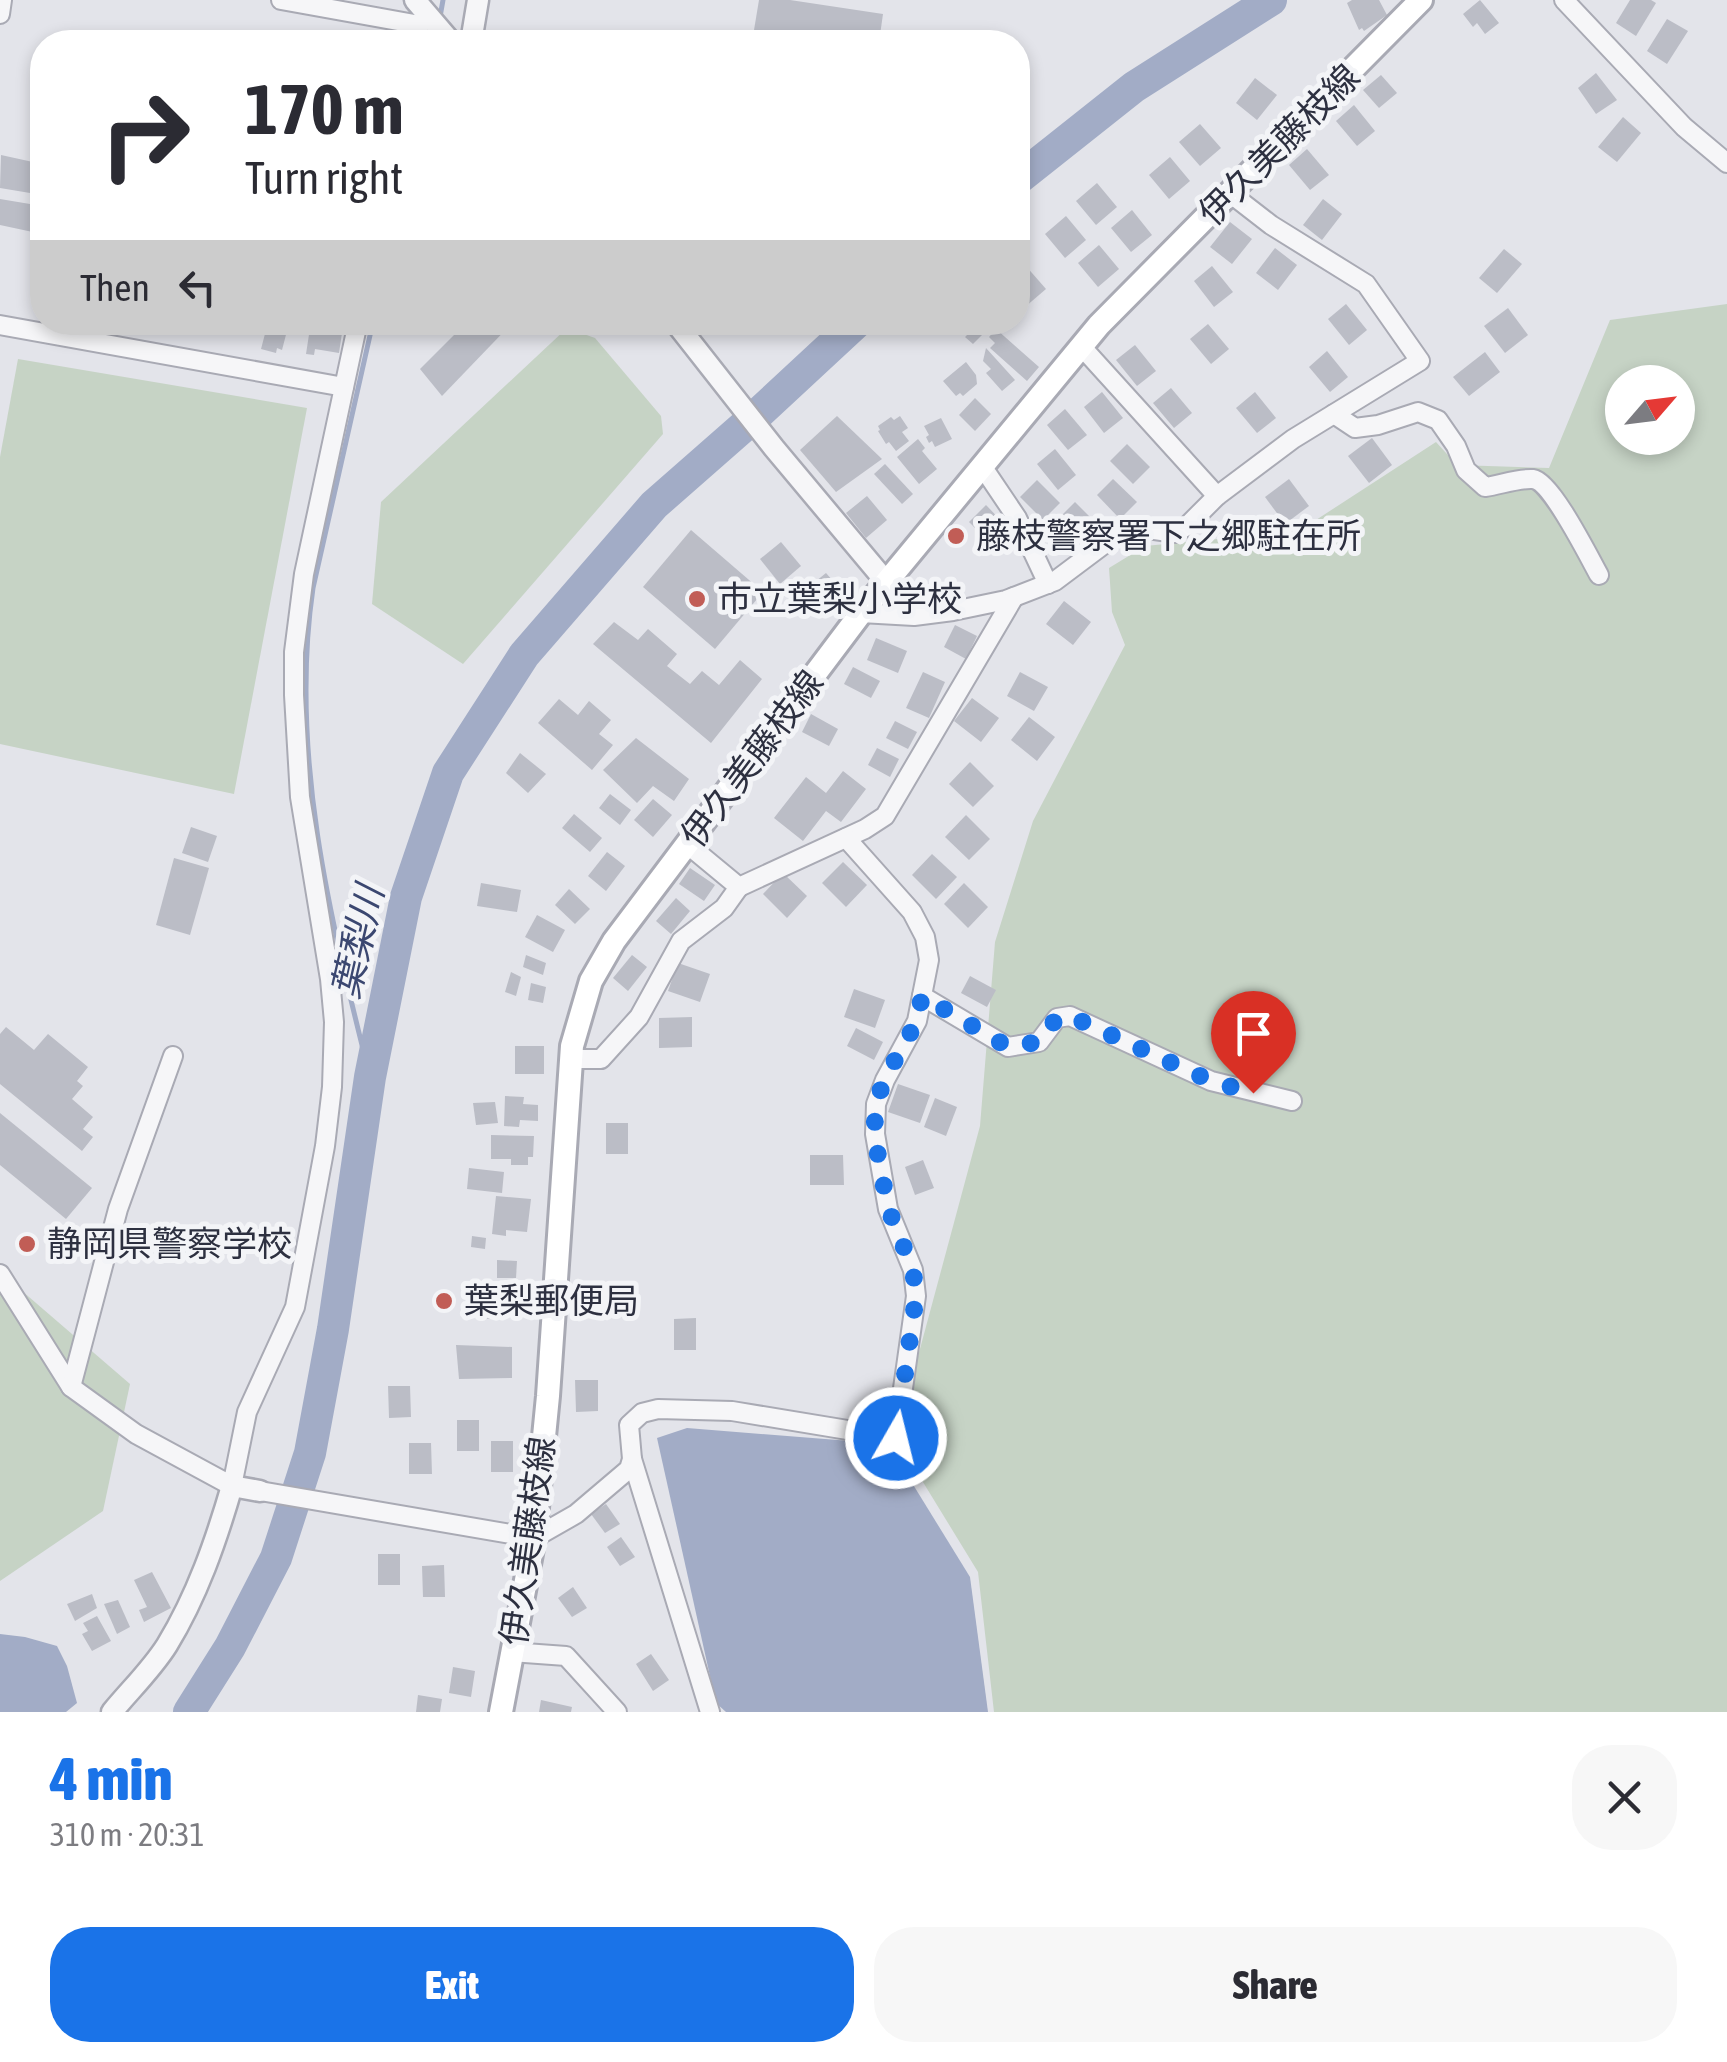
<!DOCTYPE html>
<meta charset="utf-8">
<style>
:root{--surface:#fff;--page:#f7f7f7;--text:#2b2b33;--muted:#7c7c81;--accent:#1a73e8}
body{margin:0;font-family:"Asap Condensed","Noto Sans JP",sans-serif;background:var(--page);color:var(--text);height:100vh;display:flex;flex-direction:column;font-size:38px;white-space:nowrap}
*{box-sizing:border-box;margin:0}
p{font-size:32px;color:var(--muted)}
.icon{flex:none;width:55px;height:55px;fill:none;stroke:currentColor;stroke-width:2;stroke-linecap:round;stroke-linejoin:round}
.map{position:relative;height:1712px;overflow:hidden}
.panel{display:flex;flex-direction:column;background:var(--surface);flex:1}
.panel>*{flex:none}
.top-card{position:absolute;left:30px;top:30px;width:1000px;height:305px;border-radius:40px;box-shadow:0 5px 15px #0003;background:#fff;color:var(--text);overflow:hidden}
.needle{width:65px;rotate:62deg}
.controls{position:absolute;left:1605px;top:365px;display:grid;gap:20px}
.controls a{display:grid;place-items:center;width:90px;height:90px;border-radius:50%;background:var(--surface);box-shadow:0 5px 15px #0003;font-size:50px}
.pin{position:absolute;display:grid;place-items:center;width:85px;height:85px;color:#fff;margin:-102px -42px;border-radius:50% 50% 50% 0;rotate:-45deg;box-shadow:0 0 10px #0007}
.pin .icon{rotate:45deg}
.me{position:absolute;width:110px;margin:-55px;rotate:8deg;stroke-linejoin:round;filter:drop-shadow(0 0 8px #0008)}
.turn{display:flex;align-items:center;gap:35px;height:210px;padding:0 50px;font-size:45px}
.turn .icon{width:130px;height:130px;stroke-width:2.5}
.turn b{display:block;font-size:70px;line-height:85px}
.then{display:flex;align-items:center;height:95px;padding:0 50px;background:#0003;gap:20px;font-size:38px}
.round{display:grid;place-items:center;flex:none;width:105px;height:105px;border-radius:40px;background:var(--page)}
.head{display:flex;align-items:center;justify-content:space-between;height:170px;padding:0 50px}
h1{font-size:60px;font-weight:800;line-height:75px;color:var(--accent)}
.cta{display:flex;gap:20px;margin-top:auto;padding:20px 50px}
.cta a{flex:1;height:115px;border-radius:40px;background:var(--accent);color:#fff;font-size:40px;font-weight:800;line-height:115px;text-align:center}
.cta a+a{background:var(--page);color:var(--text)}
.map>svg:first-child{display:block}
.green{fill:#c6d3c5;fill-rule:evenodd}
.water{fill:#a2acc6}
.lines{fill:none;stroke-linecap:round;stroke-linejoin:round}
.stream{stroke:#a2acc6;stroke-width:5}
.river{stroke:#a2acc6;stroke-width:32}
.building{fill:#bbbdc6}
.minor-casing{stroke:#a9aab4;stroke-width:22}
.tertiary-casing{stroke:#a9aab4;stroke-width:25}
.secondary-casing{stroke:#a9aab4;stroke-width:28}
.minor{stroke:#f6f6f8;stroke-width:18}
.tertiary{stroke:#f6f6f8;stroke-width:20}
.secondary{stroke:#fff;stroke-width:22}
.route{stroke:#1a73e8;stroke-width:18;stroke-dasharray:0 32.4}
.poi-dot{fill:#c15d56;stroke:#f3f4f7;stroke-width:4}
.labels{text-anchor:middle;stroke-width:10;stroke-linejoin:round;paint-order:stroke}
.street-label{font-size:35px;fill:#2d3040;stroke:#f3f4f7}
.poi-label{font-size:35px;fill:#2d3040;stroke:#f3f4f7;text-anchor:start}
.water-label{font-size:38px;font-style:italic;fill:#3b4770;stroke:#f3f4f7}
</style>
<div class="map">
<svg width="1727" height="1712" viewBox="0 0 1727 1712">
<rect width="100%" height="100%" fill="#e3e4ea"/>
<g class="green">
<path d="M1727,304V1712H994L978,1572L896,1438L980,1126L995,942L1033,821L1125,645L1112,612L1109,568L1145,546L1299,531L1436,442L1457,465L1549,468L1610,320ZM1622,382H1678V438H1622Z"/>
<polygon points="567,328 595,338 661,416 663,434 463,664 372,604 381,502"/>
<polygon points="18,359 307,408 234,794 0,744 0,457"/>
<polygon points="0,1272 130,1384 103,1511 0,1581"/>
</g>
<g class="water">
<polygon points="687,1428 888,1444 970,1577 988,1712 726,1712 716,1703 657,1438"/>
<polygon points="0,1634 25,1637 57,1646 67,1666 77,1703 66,1712 0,1712"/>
</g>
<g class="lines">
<g class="stream">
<polyline points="440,17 443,0"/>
<path d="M370,1077C330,918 289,753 313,588L373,322"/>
</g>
<g class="river">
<polyline points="1018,179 1134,87 1271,0"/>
<polyline points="189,1712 230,1647 276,1558 310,1453 333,1329 370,1077 406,897 448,773 524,655 654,505 760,412 857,322"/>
</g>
</g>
<g class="building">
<polygon points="759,0 790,0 883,14 879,42 752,42"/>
<polygon points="1352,0 1379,0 1387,15 1364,31 1362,28 1359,30 1347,3"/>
<polygon points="1480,0 1499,23 1485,34 1477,23 1473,27 1463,14"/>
<polygon points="1630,0 1651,0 1656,3 1636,36 1616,23"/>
<polygon points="1667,19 1688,31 1667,64 1647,51"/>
<polygon points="1596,73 1617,100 1596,114 1578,88"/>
<polygon points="1381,75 1397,93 1379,108 1363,90"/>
<polygon points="1255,78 1277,95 1257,120 1236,103"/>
<polygon points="1354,105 1375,131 1357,146 1336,121"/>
<polygon points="1623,117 1641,133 1617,162 1598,147"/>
<polygon points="1200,124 1221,148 1200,166 1179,142"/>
<polygon points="1307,149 1329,175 1310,190 1289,165"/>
<polygon points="1,155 42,164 42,195 0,188"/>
<polygon points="1170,157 1190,181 1169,199 1149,175"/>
<polygon points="1097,183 1117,207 1096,225 1076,201"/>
<polygon points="0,199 42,206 42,234 0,225"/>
<polygon points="1323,199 1342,214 1322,240 1303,225"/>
<polygon points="1132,210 1152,235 1131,252 1111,228"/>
<polygon points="1066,216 1086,240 1065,258 1045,234"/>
<polygon points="1230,222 1252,239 1232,264 1210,247"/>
<polygon points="1099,245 1119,269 1098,287 1078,263"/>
<polygon points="1275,248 1297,265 1278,290 1256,273"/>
<polygon points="1504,249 1522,264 1497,293 1479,278"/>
<polygon points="1025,265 1046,289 1025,307 1018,298 1018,272"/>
<polygon points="1212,266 1233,292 1214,307 1194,281"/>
<polygon points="1346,304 1367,330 1349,345 1328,319"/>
<polygon points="1508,308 1528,335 1505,353 1484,326"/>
<polygon points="273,322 284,322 283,326 288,327 282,350 277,348 276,353 261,349 266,330 271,331"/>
<polygon points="467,322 513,322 442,396 420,369"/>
<polygon points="959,322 989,322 992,325 973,344 965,337 970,332"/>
<polygon points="1208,324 1229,349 1211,364 1190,339"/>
<polygon points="310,328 342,333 339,353 315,349 314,355 306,354"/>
<polygon points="996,329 1039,367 1027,381 990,348 995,343 989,337"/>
<polygon points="1135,345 1156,371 1137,386 1116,360"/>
<polygon points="986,348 1015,380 1002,391 986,373 991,369 983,361"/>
<polygon points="1327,351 1348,377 1330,392 1309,367"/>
<polygon points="1485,352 1500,372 1469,396 1453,377"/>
<polygon points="966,362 976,375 977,384 963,396 960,393 956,396 943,381"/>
<polygon points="1171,388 1192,413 1174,428 1153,403"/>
<polygon points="1102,392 1123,418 1104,433 1084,407"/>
<polygon points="1255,392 1276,418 1257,433 1236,408"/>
<polygon points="975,398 991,414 975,431 959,415"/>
<polygon points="1065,409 1087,435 1068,450 1047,425"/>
<polygon points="837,416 882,459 836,492 800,450"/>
<polygon points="900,416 908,428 902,432 909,441 896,451 889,442 886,444 878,431 880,430 878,426 891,417 894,420"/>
<polygon points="941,418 952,439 935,447 932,441 929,443 926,437 929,435 924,426"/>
<polygon points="1372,438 1392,465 1369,483 1348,456"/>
<polygon points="918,439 925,448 922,451 937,469 919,484 897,457"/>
<polygon points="1127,444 1150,467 1133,484 1110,461"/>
<polygon points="1055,449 1076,475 1058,490 1037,464"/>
<polygon points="885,464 913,494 902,504 874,474"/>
<polygon points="1113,479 1137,502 1120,519 1097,495"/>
<polygon points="1289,479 1309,506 1285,524 1265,497"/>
<polygon points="1037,480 1060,503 1043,520 1020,497"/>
<polygon points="867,496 887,520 866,538 846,513"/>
<polygon points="1075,502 1099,526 1082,543 1058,519"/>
<polygon points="986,505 1009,529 993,546 969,522"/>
<polygon points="691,530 763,592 715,649 643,587"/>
<polygon points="781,542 801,566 780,584 760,559"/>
<polygon points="826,573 847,597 826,615 805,590"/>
<polygon points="1064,601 1091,622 1073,645 1046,624"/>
<polygon points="614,622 638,640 648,629 677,654 667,666 690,684 702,671 719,685 740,660 762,679 711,743 593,644"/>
<polygon points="955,625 977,636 966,659 944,647"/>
<polygon points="876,638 907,651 898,673 867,660"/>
<polygon points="853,667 880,681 871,698 844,684"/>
<polygon points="923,672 945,682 929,718 906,708"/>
<polygon points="1020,672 1048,687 1034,711 1007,696"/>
<polygon points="972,698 999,718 981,742 954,721"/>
<polygon points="559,699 578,715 589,701 611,720 599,734 613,745 592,770 538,723"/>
<polygon points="811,714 838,729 829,746 802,732"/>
<polygon points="1029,717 1055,737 1037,761 1011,740"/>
<polygon points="895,721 917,732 908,749 886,738"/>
<polygon points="636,738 689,779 674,801 653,786 637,803 603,770"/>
<polygon points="877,748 899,759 890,777 868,765"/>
<polygon points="520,753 546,774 528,793 506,773"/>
<polygon points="970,762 994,786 973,807 949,784"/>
<polygon points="843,771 866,789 841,822 826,811 803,841 774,818 806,777 826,793"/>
<polygon points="610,794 631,810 620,825 599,808"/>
<polygon points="653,799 672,815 653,837 634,820"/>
<polygon points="574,814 602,838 590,852 562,828"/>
<polygon points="966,815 990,839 969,860 945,837"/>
<polygon points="191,827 217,836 208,862 182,853"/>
<polygon points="607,852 625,866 606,891 588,876"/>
<polygon points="932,854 957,877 936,899 912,875"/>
<polygon points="174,858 209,868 190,935 156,925"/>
<polygon points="843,862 867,885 846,907 822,883"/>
<polygon points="690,868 715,885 704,901 679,884"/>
<polygon points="783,873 807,896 787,918 763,894"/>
<polygon points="481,883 521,890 517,912 477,906"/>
<polygon points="964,883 988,907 968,928 944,904"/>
<polygon points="569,889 590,909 575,924 555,905"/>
<polygon points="676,898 690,911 671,934 656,921"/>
<polygon points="537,915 565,930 553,952 525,937"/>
<polygon points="526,955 546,963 543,975 523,967"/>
<polygon points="632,955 647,967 628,991 613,978"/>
<polygon points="678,963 710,974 700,1002 668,991"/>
<polygon points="511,972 521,977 516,996 505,992"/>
<polygon points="970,976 996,990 987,1007 961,993"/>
<polygon points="531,983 546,987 543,1003 528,1000"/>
<polygon points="854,989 885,1000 875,1028 844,1017"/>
<polygon points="692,1017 692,1047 659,1048 659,1018"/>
<polygon points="6,1027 34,1050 48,1034 88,1067 77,1081 83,1086 72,1099 93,1117 83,1129 93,1137 82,1151 0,1084 0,1034"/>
<polygon points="856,1028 883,1042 874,1060 847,1046"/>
<rect x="515" y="1046" width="29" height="28"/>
<polygon points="898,1084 930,1095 920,1123 888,1112"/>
<polygon points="505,1096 524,1097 523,1104 538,1105 538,1121 520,1120 519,1127 504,1126"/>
<polygon points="935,1098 957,1107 946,1136 924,1127"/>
<polygon points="495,1102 498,1123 476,1125 473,1103"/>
<polygon points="0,1113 92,1188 66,1219 0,1165"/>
<rect x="606" y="1123" width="22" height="31"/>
<polygon points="491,1135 534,1136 533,1157 528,1157 528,1165 511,1165 511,1159 491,1159"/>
<polygon points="810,1155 843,1155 844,1185 810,1185"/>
<polygon points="923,1160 934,1188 915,1195 905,1167"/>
<polygon points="469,1168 504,1172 502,1193 467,1189"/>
<polygon points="496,1196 531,1199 527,1232 506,1230 506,1236 492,1234"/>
<polygon points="472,1236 486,1238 485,1249 471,1247"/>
<polygon points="497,1260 517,1261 516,1278 497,1278"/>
<polygon points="474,1286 491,1287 490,1319 472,1317"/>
<polygon points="696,1318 696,1350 674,1350 674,1319"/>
<polygon points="456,1345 512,1347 512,1378 459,1379"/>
<polygon points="575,1380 598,1380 598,1411 576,1412"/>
<polygon points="388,1386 410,1386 411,1417 389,1418"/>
<rect x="457" y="1420" width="22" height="31"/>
<rect x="491" y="1441" width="22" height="31"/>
<polygon points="409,1443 431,1443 432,1474 409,1474"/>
<polygon points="606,1504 620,1524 605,1533 591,1514"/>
<polygon points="621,1537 635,1557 620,1566 607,1547"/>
<rect x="378" y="1554" width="22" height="31"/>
<polygon points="444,1565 445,1597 423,1597 422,1566"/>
<polygon points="152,1572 171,1608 144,1622 139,1610 147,1607 134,1580"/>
<polygon points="573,1587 587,1608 572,1617 558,1598"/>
<polygon points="92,1594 97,1608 75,1621 67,1604"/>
<polygon points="118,1600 130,1627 117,1634 104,1604"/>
<polygon points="97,1616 111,1641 92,1651 82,1634 88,1631 83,1623"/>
<polygon points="651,1654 669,1680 653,1691 636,1664"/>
<polygon points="453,1667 475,1671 471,1697 449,1693"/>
<polygon points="418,1695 442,1699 440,1712 416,1712"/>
<polygon points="541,1700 572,1707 571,1712 539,1712"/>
</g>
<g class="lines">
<defs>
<g id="minor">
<polyline points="281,0 420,25"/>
<polyline points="1564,0 1684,127 1727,163"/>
<polyline points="0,14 2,0"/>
<polyline points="0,325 344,387"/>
<polyline points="1081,346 1217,496"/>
<path d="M1334,414L1355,428L1378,425L1418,412L1438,420L1456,446L1466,470L1485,487C1500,485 1518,478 1533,479C1551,481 1589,557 1599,575"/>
<polyline points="982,466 1017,518 1048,584"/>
<polyline points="861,613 914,616 953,611 1006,600 1055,581 1111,539 1148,529 1175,533 1187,526 1217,496 1293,439 1420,361 1366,284 1271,225 1231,194"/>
<polyline points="687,844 739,887 865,829 885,816 1014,597"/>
<polyline points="922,996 1008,1047 1039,1042 1057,1018 1070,1016 1211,1081 1292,1101"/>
<polyline points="571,1059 601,1059 639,1017 681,941 724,908 739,887"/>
<polyline points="0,1274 71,1387 136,1434 232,1486 247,1412 295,1307 325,1146 332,1087 334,1022 330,979 300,797 294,695 294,652 304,574 358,322"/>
<polyline points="71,1387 118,1209 173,1056"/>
<polyline points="632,1459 710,1712"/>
<polyline points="260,1491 534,1538 576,1514 629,1469 632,1459 629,1425 642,1413 658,1409 732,1411 896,1438 916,1296 913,1270 888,1209 875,1134 876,1104 885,1080 917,1021 929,960 925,937 912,912 846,838"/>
<polyline points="511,1652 566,1656 617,1712"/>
</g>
<g id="tertiary">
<polyline points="415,0 451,42"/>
<polyline points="471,42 478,0"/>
<polyline points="675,322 774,448 887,583"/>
<path d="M112,1712C130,1690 152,1669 167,1645C197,1596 216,1541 232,1486L260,1491"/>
</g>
<polyline id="secondary" points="501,1712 534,1538 548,1396 572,1046 591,981 614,941 861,613 1099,325 1421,0"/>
</defs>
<use href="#minor" class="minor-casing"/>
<use href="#tertiary" class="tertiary-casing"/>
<use href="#secondary" class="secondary-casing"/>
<use href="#minor" class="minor"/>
<use href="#tertiary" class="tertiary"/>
<use href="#secondary" class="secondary"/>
</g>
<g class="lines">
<polyline class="route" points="896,1438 916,1296 913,1270 888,1208 874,1134 876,1104 884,1080 917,1021 922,996 1008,1047 1038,1042 1057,1018 1070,1016 1211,1081 1253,1093"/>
</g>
<g class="poi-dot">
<circle cx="956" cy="536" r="10"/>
<circle cx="697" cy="599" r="10"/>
<circle cx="27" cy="1244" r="10"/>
<circle cx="444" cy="1301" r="10"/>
</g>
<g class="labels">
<g class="street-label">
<text transform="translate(1279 145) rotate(-45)" y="12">伊久美藤枝線</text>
<text transform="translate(752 759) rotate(-53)" y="12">伊久美藤枝線</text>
<text transform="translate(528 1541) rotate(-82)" y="12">伊久美藤枝線</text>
</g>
<g class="poi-label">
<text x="976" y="548">藤枝警察署下之郷駐在所</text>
<text x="717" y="611">市立葉梨小学校</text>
<text x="47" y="1256">静岡県警察学校</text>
<text x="464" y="1313">葉梨郵便局</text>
</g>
<g class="water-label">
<text transform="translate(358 942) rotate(-77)" y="13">葉梨川</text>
</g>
</g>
</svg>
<div class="controls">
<a><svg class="needle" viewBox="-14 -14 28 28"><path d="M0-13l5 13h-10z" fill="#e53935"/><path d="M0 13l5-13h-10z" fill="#7c7c81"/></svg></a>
</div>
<div class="pin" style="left:1253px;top:1093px;background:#d93025"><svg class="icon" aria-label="arrive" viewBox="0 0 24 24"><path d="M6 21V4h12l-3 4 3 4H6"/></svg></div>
<svg class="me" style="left:896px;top:1438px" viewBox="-20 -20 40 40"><circle r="17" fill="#1a73e8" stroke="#fff" stroke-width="3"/><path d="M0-11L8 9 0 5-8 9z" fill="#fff"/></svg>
<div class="top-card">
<div class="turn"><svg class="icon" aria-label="right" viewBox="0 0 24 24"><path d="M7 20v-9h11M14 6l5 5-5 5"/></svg><div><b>170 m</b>Turn right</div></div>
<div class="then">Then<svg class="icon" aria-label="left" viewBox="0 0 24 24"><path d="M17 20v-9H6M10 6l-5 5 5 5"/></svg></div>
</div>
</div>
<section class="panel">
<div class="head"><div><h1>4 min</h1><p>310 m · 20:31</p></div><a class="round"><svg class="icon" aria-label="close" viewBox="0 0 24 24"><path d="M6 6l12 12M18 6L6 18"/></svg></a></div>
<div class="cta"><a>Exit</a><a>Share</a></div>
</section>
